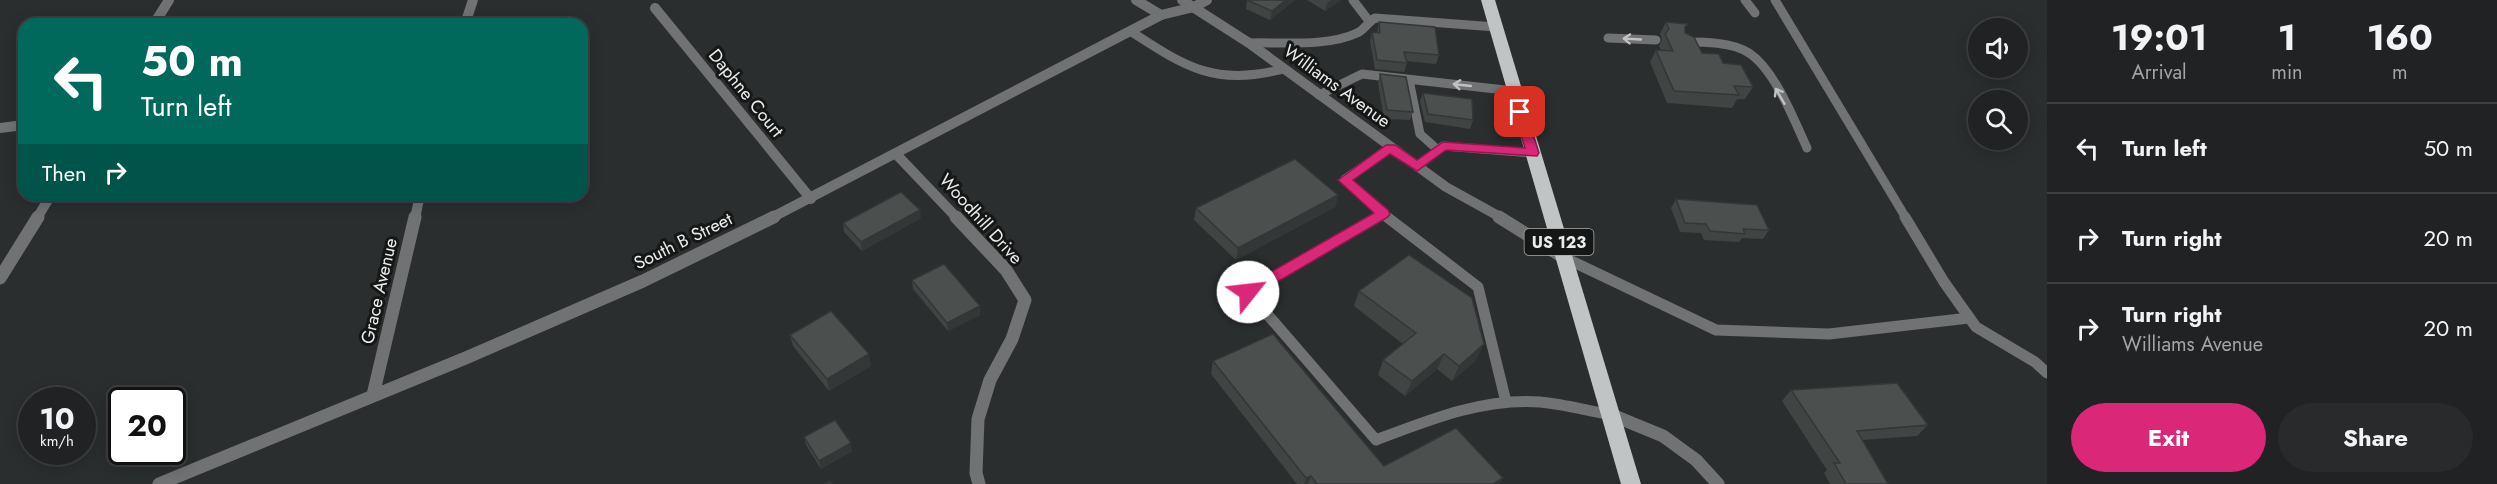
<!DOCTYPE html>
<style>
:root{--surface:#202223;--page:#282a2b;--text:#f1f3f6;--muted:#a2a4a6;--line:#3d3f41;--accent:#db2777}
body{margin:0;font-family:Jost,sans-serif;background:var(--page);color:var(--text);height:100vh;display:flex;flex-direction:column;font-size:22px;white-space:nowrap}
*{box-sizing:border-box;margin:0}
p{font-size:20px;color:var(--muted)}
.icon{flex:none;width:33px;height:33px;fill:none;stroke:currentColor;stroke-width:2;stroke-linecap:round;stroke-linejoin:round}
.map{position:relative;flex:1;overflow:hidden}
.panel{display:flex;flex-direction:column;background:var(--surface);width:450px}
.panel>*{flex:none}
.banner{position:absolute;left:18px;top:18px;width:570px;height:183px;border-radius:18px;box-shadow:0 3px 15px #0003,0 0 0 2px var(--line);background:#00695c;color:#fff;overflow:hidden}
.buttons{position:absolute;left:1968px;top:18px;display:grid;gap:12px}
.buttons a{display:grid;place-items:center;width:60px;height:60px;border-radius:50%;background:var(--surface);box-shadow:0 3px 15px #0003,0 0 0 2px var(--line);font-size:30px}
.speed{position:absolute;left:18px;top:387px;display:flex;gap:12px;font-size:30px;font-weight:700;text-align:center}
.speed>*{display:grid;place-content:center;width:78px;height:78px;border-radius:50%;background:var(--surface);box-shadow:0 3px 15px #0003,0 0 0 2px var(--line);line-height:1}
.speed small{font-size:15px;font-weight:400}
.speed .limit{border:3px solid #111;border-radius:9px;background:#fff;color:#111}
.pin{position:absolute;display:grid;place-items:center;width:51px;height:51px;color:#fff;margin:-26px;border-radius:12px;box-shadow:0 3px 9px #0006}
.me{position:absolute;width:66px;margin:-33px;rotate:61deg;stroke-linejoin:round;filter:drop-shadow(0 0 4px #0008)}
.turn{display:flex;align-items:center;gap:21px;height:126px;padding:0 24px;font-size:27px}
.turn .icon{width:78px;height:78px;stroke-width:2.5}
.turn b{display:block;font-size:42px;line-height:51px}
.then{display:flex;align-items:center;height:57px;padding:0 24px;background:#0003;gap:12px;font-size:22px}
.eta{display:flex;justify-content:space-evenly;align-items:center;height:102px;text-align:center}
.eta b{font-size:36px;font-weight:700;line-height:42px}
.button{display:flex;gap:12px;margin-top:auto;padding:12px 24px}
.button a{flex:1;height:69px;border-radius:36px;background:var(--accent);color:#fff;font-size:24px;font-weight:700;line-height:69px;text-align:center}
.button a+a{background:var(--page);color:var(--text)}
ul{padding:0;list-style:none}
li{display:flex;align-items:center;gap:18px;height:90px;padding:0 24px;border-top:2px solid var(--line)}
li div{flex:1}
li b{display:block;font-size:22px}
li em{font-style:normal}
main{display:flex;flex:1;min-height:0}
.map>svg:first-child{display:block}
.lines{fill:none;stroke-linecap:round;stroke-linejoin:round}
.service-far1{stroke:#707273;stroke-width:9}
.service{stroke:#707273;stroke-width:11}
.minor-far1{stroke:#707273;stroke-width:10}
.minor{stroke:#707273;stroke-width:13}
.tertiary-far1{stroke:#707273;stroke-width:10}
.tertiary{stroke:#707273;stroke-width:13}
.trunk{fill:#c0c4c4;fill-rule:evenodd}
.wall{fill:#404443}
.shaded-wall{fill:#343737}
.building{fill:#4b4f4e;stroke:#343737;stroke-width:1.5}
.oneway{stroke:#bfc1c2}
.route{fill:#db2777;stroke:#8e194d;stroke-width:1.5}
.labels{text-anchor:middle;stroke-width:6;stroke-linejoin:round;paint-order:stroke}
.shield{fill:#151616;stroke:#aaacac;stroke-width:1.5}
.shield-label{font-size:16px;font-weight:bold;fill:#eaecec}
.street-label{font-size:18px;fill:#eaecec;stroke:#151616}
</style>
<main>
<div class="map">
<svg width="2047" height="484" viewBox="0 0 2047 484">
<rect width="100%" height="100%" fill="#2b2e2f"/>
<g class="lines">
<g class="service-far1">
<polyline points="1353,0 1369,21"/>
<polyline points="1745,0 1755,13"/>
<polyline points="1775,0 1906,218"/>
<path d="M1130,31C1187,68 1214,86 1284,69"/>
<polyline points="1608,38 1656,40"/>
<path d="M1685,42C1704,42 1732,42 1749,53C1775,70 1794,120 1807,148"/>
<path d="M1249,43C1281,42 1328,47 1357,33C1364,30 1368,22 1375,18L1496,27"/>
<polyline points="1409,80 1420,134 1438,150"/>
<polyline points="1319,95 1362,74 1514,91"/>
<polyline points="1417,167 1443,146 1533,153"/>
<polyline points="1383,214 1389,218"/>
<polyline points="1375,218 1383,214 1345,179 1390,148"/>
</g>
<g class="service">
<path d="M1378,217L1248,292L1376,440C1429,420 1482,398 1540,402C1564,404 1588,411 1612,415"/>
<polyline points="1387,217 1478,287 1506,402"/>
<polyline points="1905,217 1944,282 1976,327 2035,362 2047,373"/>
<polyline points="1563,257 1716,330 1829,334 1969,318"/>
</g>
<g class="minor-far1">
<polyline points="1136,0 1161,15"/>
<polyline points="1182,0 1249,43 1446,187 1502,218"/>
<polyline points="655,8 811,199"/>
<polyline points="154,24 169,0"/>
<polyline points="465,24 473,0"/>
<polyline points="0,128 24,125"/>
<polyline points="897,155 957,218"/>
<polyline points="37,218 51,195"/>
<polyline points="415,218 420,195"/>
</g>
<g class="minor">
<polyline points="956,217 1006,270 1025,300 1012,339 990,380 978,419 976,473 979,484"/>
<polyline points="1499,217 1563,257"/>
<polyline points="0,278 38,217"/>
<polyline points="373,395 415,217"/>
<polyline points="1612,415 1663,436 1696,460 1718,484"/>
</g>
<polyline class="tertiary-far1" points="771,218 1161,15 1194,7 1207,0"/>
<polyline class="tertiary" points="159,484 468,357 643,281 774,217"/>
<polygon class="trunk" points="1481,0 1495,0 1641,484 1621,484"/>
</g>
<g class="wall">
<polygon points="1247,0 1295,0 1270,20 1246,9"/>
<polygon points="1307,0 1341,0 1325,11"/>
<polygon points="1379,22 1439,55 1436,64 1406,61 1407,63 1404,72 1375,69 1370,41 1372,32 1377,32"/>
<polygon points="1666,22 1685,30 1685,33 1702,53 1723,63 1753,87 1745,99 1737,99 1732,108 1667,103 1650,62 1656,50 1661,50 1659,46 1662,40 1660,34"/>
<polygon points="1380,74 1413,112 1410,120 1384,119 1378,83"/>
<polygon points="1423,93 1473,120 1470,129 1425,122 1420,101"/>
<polygon points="1338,195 1335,207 1236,260 1194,220 1196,208"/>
<polygon points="1676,199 1769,230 1763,239 1742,238 1739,242 1704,240 1701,233 1680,232 1671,208"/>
<polygon points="921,218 862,251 844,232 843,223"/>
<polygon points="912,280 980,315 948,331 913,289"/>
<polygon points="1359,291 1476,360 1452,381 1437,369 1405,396 1378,375 1383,360 1403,344 1354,306"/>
<polygon points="790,335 871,366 829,391 793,346"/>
<polygon points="1213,361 1384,466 1500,484 1297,484 1211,374"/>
<polygon points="1791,390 1928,425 1917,436 1863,440 1888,484 1830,484 1824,473 1827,470 1782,401"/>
<polygon points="804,437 852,451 821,469 806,445"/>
</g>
<g class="shaded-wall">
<polygon points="1286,0 1295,0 1270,20 1272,11"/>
<polygon points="1331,0 1341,0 1325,11 1327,3"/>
<polygon points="1338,195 1335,207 1236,260 1238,248"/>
<polygon points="920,210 921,218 862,251 861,242"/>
<polygon points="980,306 980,315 948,331 947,323"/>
<polygon points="1484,344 1476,360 1452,381 1459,366"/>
<polygon points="869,354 871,366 829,391 827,379"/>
<polygon points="1444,354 1437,369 1405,396 1412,381"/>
<polygon points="851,443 852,451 821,469 819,461"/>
<polygon points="1311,476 1308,484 1304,484 1306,478"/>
<polygon points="1503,478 1500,484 1493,484"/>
</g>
<g class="building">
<polygon points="1247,0 1286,0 1272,11"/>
<polygon points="1379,22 1435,27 1439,55 1404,52 1407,63 1377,60 1372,32 1380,33"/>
<polygon points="1666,22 1688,24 1685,27 1685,33 1694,37 1702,53 1719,54 1723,63 1741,65 1753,87 1734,86 1739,95 1674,91 1656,50 1673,51 1665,34 1669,29"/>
<polygon points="1380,74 1406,77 1413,112 1387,110"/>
<polygon points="1423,93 1472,99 1473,120 1428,114"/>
<polygon points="1295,159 1338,195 1238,248 1196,208"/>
<polygon points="901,192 920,210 861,242 843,223"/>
<polygon points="1676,199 1757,205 1769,230 1743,229 1745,234 1710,231 1706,224 1685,223"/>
<polygon points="1409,255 1472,298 1484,344 1459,366 1444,354 1412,381 1383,360 1416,333 1359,291"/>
<polygon points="944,264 980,306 947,323 912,280"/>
<polygon points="831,311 869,354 827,379 790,335"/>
<polygon points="1273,334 1384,466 1456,428 1503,478 1493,484 1317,484 1311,476 1306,478 1213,361"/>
<polygon points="1897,383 1928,425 1857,431 1888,484 1846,484 1834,463 1840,463 1791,390"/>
<polygon points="835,420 851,443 819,461 804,437"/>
<polygon points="830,481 832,484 824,484"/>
</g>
<defs><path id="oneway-shaft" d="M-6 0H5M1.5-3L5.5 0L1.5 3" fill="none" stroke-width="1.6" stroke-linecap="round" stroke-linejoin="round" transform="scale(1.5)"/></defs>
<g class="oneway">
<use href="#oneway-shaft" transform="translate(1632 39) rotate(-177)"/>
<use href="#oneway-shaft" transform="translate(1462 85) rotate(-174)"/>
<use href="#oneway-shaft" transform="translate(1780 96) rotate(-120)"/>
</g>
<polygon class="route" points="1520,108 1526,112 1539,153 1537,156 1446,150 1417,171 1390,154 1353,180 1388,210 1390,214 1388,217 1253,296 1243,296 1240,292 1243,288 1374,213 1338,180 1386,145 1395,145 1417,160 1443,142 1525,148 1514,112"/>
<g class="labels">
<rect class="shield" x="1524.5" y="229" width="69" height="26" rx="4.5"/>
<g class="shield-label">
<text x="1559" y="248">US 123</text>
</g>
<g class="street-label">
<text transform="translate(1337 86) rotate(36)" y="6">Williams Avenue</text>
<text transform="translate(746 93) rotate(51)" y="6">Daphne Court</text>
<text transform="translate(981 219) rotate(48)" y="6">Woodhill Drive</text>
<text transform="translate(683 241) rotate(-26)" y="6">South B Street</text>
<text transform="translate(379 291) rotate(-77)" y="6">Grace Avenue</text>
</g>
</g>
</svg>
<div class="buttons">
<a><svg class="icon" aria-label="sound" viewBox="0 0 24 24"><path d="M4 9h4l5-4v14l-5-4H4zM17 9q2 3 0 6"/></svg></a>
<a><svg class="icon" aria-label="search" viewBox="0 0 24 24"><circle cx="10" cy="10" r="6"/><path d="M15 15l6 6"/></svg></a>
</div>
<div class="speed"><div>10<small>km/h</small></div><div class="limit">20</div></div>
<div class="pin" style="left:1520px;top:112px;background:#d93025"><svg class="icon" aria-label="arrive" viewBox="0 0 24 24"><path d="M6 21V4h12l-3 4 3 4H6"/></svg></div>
<svg class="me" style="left:1248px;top:292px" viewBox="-20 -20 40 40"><circle r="19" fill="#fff"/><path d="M0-13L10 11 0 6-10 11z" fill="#db2777"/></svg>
<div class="banner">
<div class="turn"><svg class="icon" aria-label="left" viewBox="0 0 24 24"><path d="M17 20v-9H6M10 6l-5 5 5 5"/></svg><div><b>50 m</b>Turn left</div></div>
<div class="then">Then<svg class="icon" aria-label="right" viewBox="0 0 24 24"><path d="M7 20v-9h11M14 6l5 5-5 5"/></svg></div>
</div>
</div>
<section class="panel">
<div class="eta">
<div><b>19:01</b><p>Arrival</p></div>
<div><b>1</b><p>min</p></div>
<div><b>160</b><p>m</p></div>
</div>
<ul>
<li><svg class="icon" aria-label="left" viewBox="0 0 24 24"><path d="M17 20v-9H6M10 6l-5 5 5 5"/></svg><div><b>Turn left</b></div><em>50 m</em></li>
<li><svg class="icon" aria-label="right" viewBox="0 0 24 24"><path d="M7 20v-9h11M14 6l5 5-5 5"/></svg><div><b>Turn right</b></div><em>20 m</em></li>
<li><svg class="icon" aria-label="right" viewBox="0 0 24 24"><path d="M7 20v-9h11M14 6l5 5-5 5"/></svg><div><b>Turn right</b><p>Williams Avenue</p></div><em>20 m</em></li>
</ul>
<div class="button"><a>Exit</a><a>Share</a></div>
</section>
</main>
